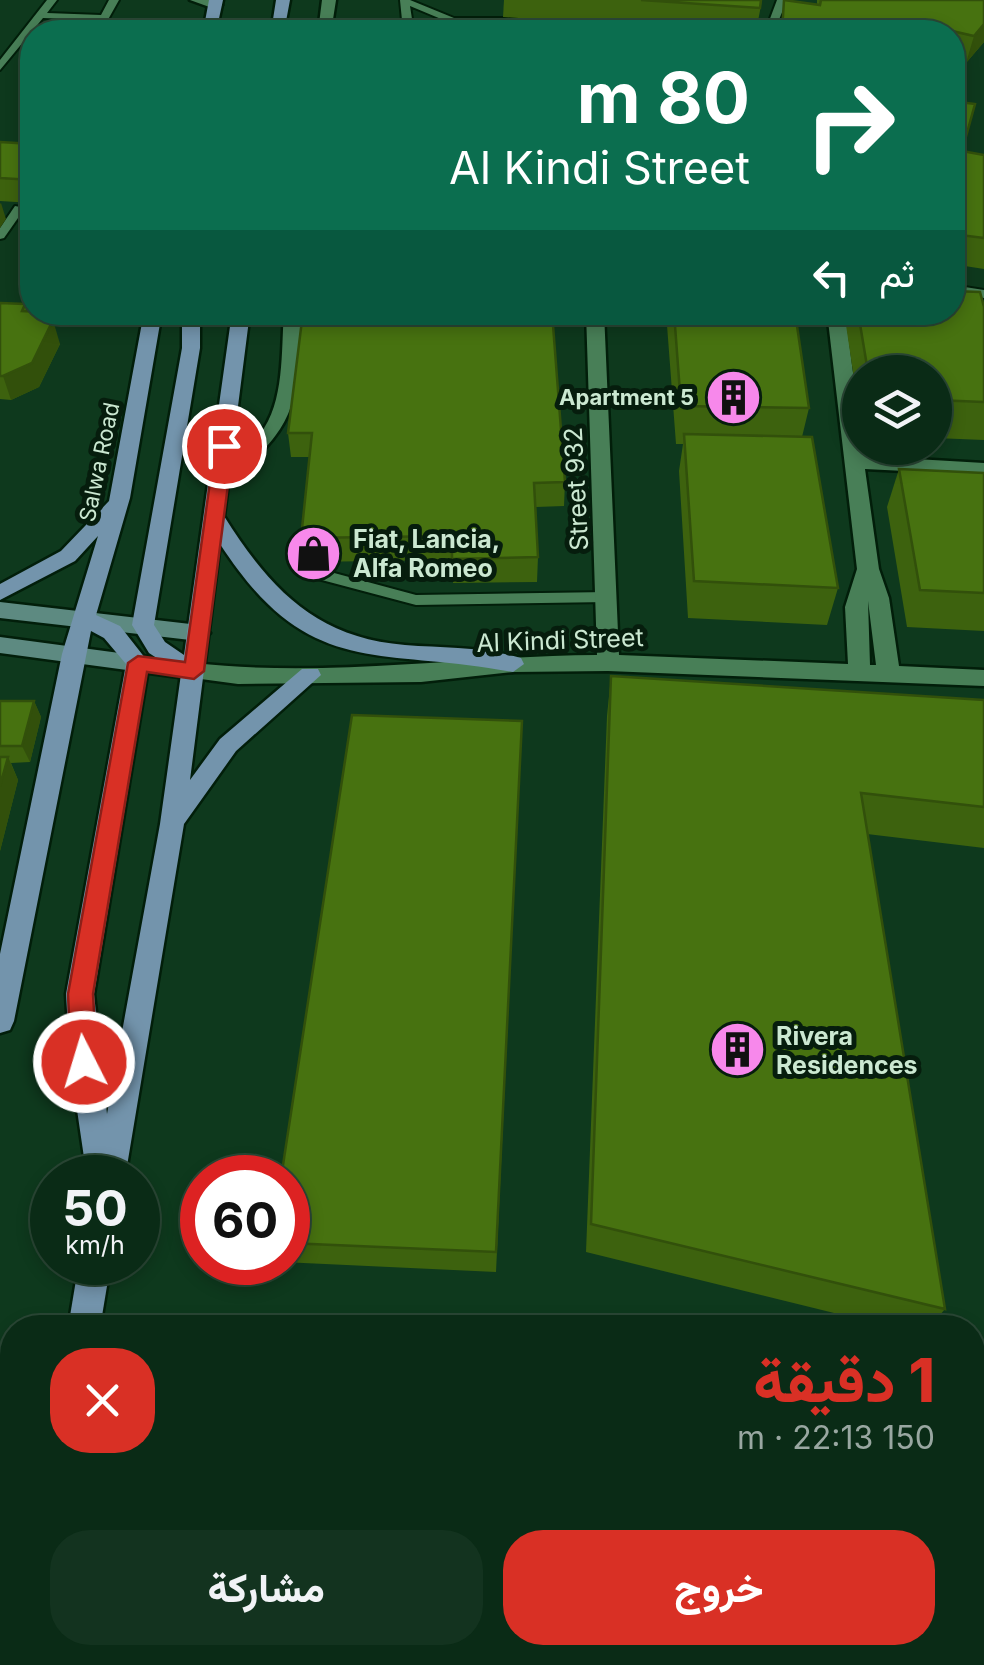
<!DOCTYPE html>
<html lang="ar">
<meta charset="utf-8">
<style>
:root{--surface:#0a2b16;--page:#13331f;--text:#f1f3f6;--muted:#99a7a1;--line:#2a4735;--accent:#d93025}
body{margin:0;font-family:Inter,Vazirmatn,sans-serif;background:var(--page);color:var(--text);direction:rtl;height:100vh;display:flex;flex-direction:column;font-size:38px;white-space:nowrap}
*{box-sizing:border-box;margin:0}
p{font-size:32px;color:var(--muted)}
.icon{flex:none;width:55px;height:55px;fill:none;stroke:currentColor;stroke-width:2;stroke-linecap:round;stroke-linejoin:round}
.map{position:relative;flex:1;overflow:hidden;direction:ltr}
.drawer{position:absolute;left:0px;top:1315px;width:985px;height:350px;display:flex;flex-direction:column;background:var(--surface);border-radius:40px 40px 0 0;box-shadow:0 5px 15px #0003,0 0 0 2px var(--line);direction:rtl}
.drawer>*{flex:none}
.banner{position:absolute;left:20px;top:20px;width:945px;height:305px;border-radius:40px;box-shadow:0 5px 15px #0003,0 0 0 2px var(--line);direction:rtl;background:#0b6e4f;color:#fff;overflow:hidden}
.tools{position:absolute;left:842px;top:355px;display:grid;gap:20px}
.tools a{display:grid;place-items:center;width:110px;height:110px;border-radius:50%;background:var(--surface);box-shadow:0 5px 15px #0003,0 0 0 2px var(--line);font-size:50px}
.speed{position:absolute;left:30px;top:1155px;display:flex;gap:20px;font-size:50px;font-weight:700;text-align:center}
.speed>*{display:grid;place-content:center;width:130px;height:130px;border-radius:50%;background:var(--surface);box-shadow:0 5px 15px #0003,0 0 0 2px var(--line);line-height:1}
.speed small{font-size:25px;font-weight:400}
.speed .limit{border:15px solid #d22;background:#fff;color:#111}
.pin{position:absolute;display:grid;place-items:center;width:85px;height:85px;color:#fff;margin:-42px;border:5px solid #fff;border-radius:50%;box-shadow:0 2px 10px #0007}
.me{position:absolute;width:110px;margin:-55px;rotate:355deg;stroke-linejoin:round;filter:drop-shadow(0 0 8px #0008)}
.turn{display:flex;align-items:center;gap:35px;height:210px;padding:0 50px;font-size:45px}
.turn .icon{width:130px;height:130px;stroke-width:2.5}
.turn b{display:block;font-size:70px;line-height:85px}
.then{display:flex;align-items:center;height:95px;padding:0 50px;background:#0003;gap:20px;font-size:38px}
.round{display:grid;place-items:center;flex:none;width:105px;height:105px;border-radius:40px;background:var(--page)}
.head{display:flex;align-items:center;justify-content:space-between;height:170px;padding:0 50px}
h1{font-size:60px;font-weight:800;line-height:75px;color:var(--accent)}
.button{display:flex;gap:20px;margin-top:auto;padding:20px 50px}
.button a{flex:1;height:115px;border-radius:40px;background:var(--accent);color:#fff;font-size:40px;font-weight:800;line-height:115px;text-align:center}
.button a+a{background:var(--page);color:var(--text)}
.map>svg:first-child{display:block}
.lines{fill:none;stroke-linecap:round;stroke-linejoin:round}
.lane-casing{stroke:#021e0a;stroke-width:4}
.street-casing{stroke:#021e0a;stroke-width:5}
.secondary-casing{stroke:#021e0a;stroke-width:5}
.primary-casing{stroke:#021e0a;stroke-width:5}
.lane{fill:#487f57;fill-rule:evenodd}
.street{fill:#487f57;fill-rule:evenodd}
.secondary{fill:#5d8a81;fill-rule:evenodd}
.primary{fill:#7394ac;fill-rule:evenodd}
.wall{fill:#3d620e}
.shaded-wall{fill:#32500b}
.building{fill:#477210;stroke:#32500b;stroke-width:2.5}
.route{fill:#d93025;stroke:#8d1f18;stroke-width:2.5}
.labels{text-anchor:middle;stroke-width:10;stroke-linejoin:round;paint-order:stroke}
.far-poi-label{font-size:22px;font-weight:bold;fill:#cbe8d1;stroke:#061d0d;text-anchor:end}
.far-street-label{font-size:22px;fill:#cbe8d1;stroke:#061d0d}
.street-label{font-size:25px;fill:#cbe8d1;stroke:#061d0d}
.poi-label{font-size:25px;font-weight:bold;fill:#cbe8d1;stroke:#061d0d;text-anchor:start}
</style>
<div class="map">
<svg width="984" height="1665" viewBox="0 0 984 1665">
<rect width="100%" height="100%" fill="#0e391d"/>
<g class="lines">
<defs>
<g id="lane">
<polygon points="47,0 57,0 47,13 101,15 109,0 119,0 101,32 92,32 98,20 43,18 0,70 0,60"/>
<polygon points="400,0 410,0 454,18 536,18 623,32 601,32 536,24 453,24 410,6 412,19 430,32 419,32 402,20"/>
<polygon points="777,0 787,0 774,32 765,32"/>
<polygon points="15,206 25,208 4,238 0,239 0,228"/>
<polygon points="952,285 984,290 984,298 952,293"/>
<polygon points="323,570 416,595 608,592 616,597 608,602 416,605 318,579 316,575"/>
</g>
<g id="street">
<polygon points="190,0 212,0 222,5 215,9"/>
<polygon points="322,0 336,0 331,32 318,32"/>
<path d="M284,312H302C295,406 302,420 227,484H213V476C229,462 247,450 260,434C285,402 281,351 284,312Z"/>
<path d="M586,312H604L619,655L848,664L845,607L857,569L827,312H845L864,456L984,463V475L865,469L879,569L889,598L899,666L984,670V686L608,671L513,672L421,682L238,684L186,677L183,671L194,663C328,678 463,656 597,655ZM868,601L876,665H870Z"/>
</g>
<g id="secondary">
<polygon points="0,602 199,625 210,633 199,641 0,618"/>
<polygon points="0,637 194,663 205,671 194,679 0,653"/>
<polygon points="135,1652 177,1652 182,1665 140,1665"/>
</g>
<g id="primary">
<polygon points="209,0 223,0 216,32 203,32"/>
<polygon points="276,0 290,0 284,32 271,32"/>
<path d="M144,312H162L130,498L96,615L120,626L149,663L94,994L107,1114L160,824L181,674L149,653L132,625L182,348V312H200V348L154,625L165,642L184,655L232,312H250L224,516C269,588 316,638 405,645C444,648 484,647 521,658L524,664L513,672C377,646 309,681 220,544L190,780L220,739L302,669H318L321,675L236,751L184,824L125,1178H87L70,1062L66,994L126,664L104,638L91,631L14,1021L10,1030L0,1033V954L62,654L98,536L75,561L0,600V584L61,551L109,501Z"/>
<polygon points="79,1262 111,1262 100,1328 68,1328"/>
<polygon points="12,1636 12,1652 70,1652 69,1665 0,1665 6,1639"/>
</g>
</defs>
<use href="#lane" class="lane-casing"/>
<use href="#street" class="street-casing"/>
<use href="#secondary" class="secondary-casing"/>
<use href="#primary" class="primary-casing"/>
<use href="#lane" class="lane"/>
<use href="#street" class="street"/>
<use href="#secondary" class="secondary"/>
<use href="#primary" class="primary"/>
</g>
<g class="wall">
<polygon points="504,0 762,0 756,32 719,32 503,17"/>
<polygon points="784,0 817,4 817,0 984,0 984,42 966,63 952,60 952,32 780,32"/>
<polygon points="952,101 962,151 984,155 984,269 952,264"/>
<polygon points="0,142 32,144 32,203 0,201"/>
<polygon points="0,303 25,304 27,311 60,344 39,387 11,400 0,399"/>
<polygon points="984,307 984,440 935,438 935,372 860,372 860,419 846,325 848,312 952,312"/>
<polygon points="303,312 565,482 564,506 536,507 538,557 537,582 453,583 452,560 304,562 301,538 310,457 291,457 288,433"/>
<polygon points="666,312 795,312 809,408 802,437 838,588 827,625 688,618 679,471 683,444 676,444"/>
<polygon points="899,469 984,473 984,631 907,627 887,507"/>
<polygon points="611,676 984,700 984,848 867,834 945,1309 929,1328 895,1328 586,1252 607,716"/>
<polygon points="0,701 34,701 41,717 30,762 11,763 18,780 0,851"/>
<polygon points="522,721 496,1272 282,1262 288,1262 288,1178"/>
</g>
<g class="shaded-wall">
<polygon points="984,24 984,42 966,63 974,36"/>
<polygon points="1,203 6,219 0,228 0,204"/>
<polygon points="53,320 60,344 39,387 11,400 3,376"/>
<polygon points="34,701 41,717 30,762 22,746"/>
<polygon points="8,757 18,780 0,851 0,786"/>
</g>
<g class="building">
<polygon points="641,0 761,0 760,8"/>
<polygon points="784,0 820,5 821,0 984,0 984,24 974,36 935,27 934,32 782,32"/>
<polygon points="952,101 975,104 962,151 984,155 984,238 952,234"/>
<polygon points="0,142 32,144 32,180 0,178"/>
<polygon points="952,291 980,292 984,307 984,402 935,400 935,372 868,372 858,312 952,312"/>
<polygon points="0,303 25,304 22,311 44,312 53,320 32,363 3,376 0,376"/>
<polygon points="303,312 552,312 565,482 534,483 538,557 452,559 452,536 301,538 312,433 288,433"/>
<polygon points="674,312 795,312 809,408 681,406"/>
<polygon points="684,434 812,437 838,588 694,581"/>
<polygon points="899,469 984,473 984,593 920,590"/>
<polygon points="611,676 984,700 984,807 861,793 945,1309 591,1224"/>
<polygon points="0,701 34,701 22,746 0,746"/>
<polygon points="352,715 522,721 496,1252 288,1243 288,1178 281,1178"/>
<polygon points="0,757 8,757 0,786"/>
</g>
<polygon class="route" points="224,441 233,446 204,671 194,679 147,672 93,994 97,1062 93,1070 84,1074 75,1070 71,1062 68,994 128,663 138,656 185,662 215,446"/>
<defs>
<symbol id="building-disc" viewBox="-11 -11 22 22"><circle r="9.5" fill="#f788eb" stroke="#061d0d"/><path d="M-4-6H4V6H1V3H-1V6H-4ZM-2.5-4.3h1.7v1.8h-1.7ZM.8-4.3h1.7v1.8H.8ZM-2.5-1h1.7V.8h-1.7ZM.8-1h1.7V.8H.8Z" fill="#111"/></symbol>
<symbol id="shop-disc" viewBox="-11 -11 22 22"><circle r="9.5" fill="#f788eb" stroke="#061d0d"/><path d="M-5-2.5h2.3a2.7 3.5 0 0 1 5.4 0H5L5.5 6h-11ZM-1.5-2.5h3a1.5 2.3 0 0 0-3 0Z" fill="#111"/></symbol>
</defs>
<g fill-rule="evenodd">
<use href="#building-disc" x="702" y="366" width="63" height="63"/>
<use href="#shop-disc" x="282" y="522" width="63" height="63"/>
<use href="#building-disc" x="706" y="1018" width="63" height="63"/>
</g>
<g class="labels">
<g class="far-poi-label">
<text x="694" y="405">Apartment 5</text>
</g>
<g class="far-street-label">
<text transform="translate(99 462) rotate(-78)" y="8">Salwa Road</text>
</g>
<g class="street-label">
<text transform="translate(576 489) rotate(-93)" y="9">Street 932</text>
<text transform="translate(560 640) rotate(-2)" y="9">Al Kindi Street</text>
</g>
<g class="poi-label">
<text x="353" y="548">Fiat, Lancia,<tspan x="353" dy="29">Alfa Romeo</tspan></text>
<text x="776" y="1045">Rivera<tspan x="776" dy="29">Residences</tspan></text>
</g>
</g>
</svg>
<div class="tools">
<a><svg class="icon" aria-label="layers" viewBox="0 0 24 24"><path d="M12 4l9 5-9 5-9-5zM3 14l9 5 9-5"/></svg></a>
</div>
<div class="speed"><div>50<small>km/h</small></div><div class="limit">60</div></div>
<div class="pin" style="left:224px;top:446px;background:#d93025"><svg class="icon" aria-label="arrive" viewBox="0 0 24 24"><path d="M6 21V4h12l-3 4 3 4H6"/></svg></div>
<svg class="me" style="left:84px;top:1062px" viewBox="-20 -20 40 40"><circle r="17" fill="#d93025" stroke="#fff" stroke-width="3"/><path d="M0-11L8 9 0 5-8 9z" fill="#fff"/></svg>
<div class="banner">
<div class="turn"><svg class="icon" aria-label="right" viewBox="0 0 24 24"><path d="M7 20v-9h11M14 6l5 5-5 5"/></svg><div><b>80 m</b>Al Kindi Street</div></div>
<div class="then">ثم<svg class="icon" aria-label="left" viewBox="0 0 24 24"><path d="M17 20v-9H6M10 6l-5 5 5 5"/></svg></div>
</div>
<section class="drawer">
<div class="head"><div><h1>1 دقيقة</h1><p>150 m · 22:13</p></div><a class="round" style="background:#d93025;color:#fff"><svg class="icon" aria-label="close" viewBox="0 0 24 24"><path d="M6 6l12 12M18 6L6 18"/></svg></a></div>
<div class="button"><a>خروج</a><a>مشاركة</a></div>
</section>
</div>
